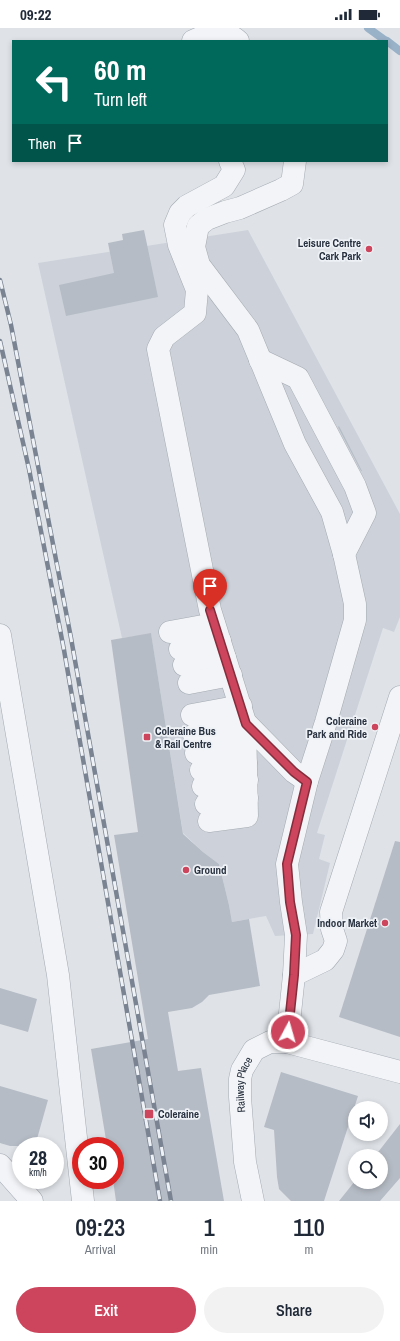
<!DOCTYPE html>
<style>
:root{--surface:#fff;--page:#f2f2f3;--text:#1f2937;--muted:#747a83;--accent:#cc455d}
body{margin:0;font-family:"Archivo Narrow",sans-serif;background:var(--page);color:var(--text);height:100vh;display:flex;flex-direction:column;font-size:15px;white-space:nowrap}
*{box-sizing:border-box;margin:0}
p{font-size:13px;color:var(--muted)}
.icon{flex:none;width:22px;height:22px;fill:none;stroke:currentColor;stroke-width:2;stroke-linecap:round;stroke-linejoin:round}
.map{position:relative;height:1173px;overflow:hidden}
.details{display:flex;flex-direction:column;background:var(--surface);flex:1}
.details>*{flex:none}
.hud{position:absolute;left:12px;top:12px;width:376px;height:122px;border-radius:0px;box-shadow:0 2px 6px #0003;background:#00695c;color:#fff;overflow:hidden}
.controls{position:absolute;left:348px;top:1073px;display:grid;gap:8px}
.controls a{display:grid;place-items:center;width:40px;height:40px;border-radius:50%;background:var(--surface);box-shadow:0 2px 6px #0003;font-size:20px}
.speed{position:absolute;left:12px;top:1109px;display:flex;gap:8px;font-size:20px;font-weight:700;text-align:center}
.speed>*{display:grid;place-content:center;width:52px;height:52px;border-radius:50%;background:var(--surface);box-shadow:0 2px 6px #0003;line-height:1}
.speed small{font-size:10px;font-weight:400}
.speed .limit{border:6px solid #d22;background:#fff;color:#111}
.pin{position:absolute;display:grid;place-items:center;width:34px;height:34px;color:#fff;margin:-41px -17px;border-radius:50% 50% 50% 0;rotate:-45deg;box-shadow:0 0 4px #0007}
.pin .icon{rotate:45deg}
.me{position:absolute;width:44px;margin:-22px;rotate:6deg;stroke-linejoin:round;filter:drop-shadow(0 0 3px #0008)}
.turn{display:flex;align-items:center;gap:14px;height:84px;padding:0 16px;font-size:18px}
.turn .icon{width:52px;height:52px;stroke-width:2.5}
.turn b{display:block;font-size:28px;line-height:34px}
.then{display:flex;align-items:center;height:38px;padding:0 16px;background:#0003;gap:8px;font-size:15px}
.eta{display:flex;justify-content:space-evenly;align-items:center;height:68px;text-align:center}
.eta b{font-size:24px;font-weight:600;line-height:28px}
.primary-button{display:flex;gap:8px;margin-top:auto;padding:8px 16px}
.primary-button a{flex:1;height:46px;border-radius:24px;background:var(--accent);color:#fff;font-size:16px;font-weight:600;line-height:46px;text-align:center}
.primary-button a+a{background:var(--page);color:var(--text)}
.status{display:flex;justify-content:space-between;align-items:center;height:28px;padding:0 20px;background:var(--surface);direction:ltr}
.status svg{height:11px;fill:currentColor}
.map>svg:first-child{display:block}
.built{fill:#cdd2da}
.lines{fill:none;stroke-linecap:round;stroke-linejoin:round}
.stream{stroke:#9ab2c8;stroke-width:8}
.building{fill:#b6bcc5}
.minor-casing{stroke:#a4aab2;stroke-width:23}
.minor{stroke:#f2f4f7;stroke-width:22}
.rail-casing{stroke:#798391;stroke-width:4.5}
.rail{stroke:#eef2f6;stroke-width:3;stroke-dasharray:9;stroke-linecap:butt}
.route-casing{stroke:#852d3c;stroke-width:10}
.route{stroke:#cc455d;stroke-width:7}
.poi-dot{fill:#cc455d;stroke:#eef2f6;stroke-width:1.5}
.labels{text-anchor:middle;stroke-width:3.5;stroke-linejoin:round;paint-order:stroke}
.poi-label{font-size:11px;font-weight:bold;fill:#28313f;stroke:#eef2f6;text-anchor:end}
.street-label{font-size:11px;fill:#28313f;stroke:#eef2f6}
</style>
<div class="status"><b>09:22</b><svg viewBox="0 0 49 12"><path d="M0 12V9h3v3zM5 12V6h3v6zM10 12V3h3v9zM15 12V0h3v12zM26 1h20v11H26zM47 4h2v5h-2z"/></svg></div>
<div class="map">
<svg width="400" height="1173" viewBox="0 0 400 1173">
<rect width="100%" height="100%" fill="#dfe3e8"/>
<polygon class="built" points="248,202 400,486 400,589 394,604 383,600 317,805 325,807 319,831 330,835 313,906 275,908 266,888 232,894 229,877 219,836 203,824 183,805 151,606 122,610 38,235"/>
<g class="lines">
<g class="stream">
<polyline points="368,0 386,13"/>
<polyline points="387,13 400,23"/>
</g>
</g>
<g class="building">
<polygon points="144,202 158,269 66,288 59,257 114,245 108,215 123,212 122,206"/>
<polygon points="339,398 362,443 361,443 338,399"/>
<polygon points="151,605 183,806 203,824 219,836 229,877 232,894 249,891 260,958 209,967 202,974 192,980 168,984 178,1043 201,1040 224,1173 116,1173 113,1152 115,1152 115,1118 107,1118 91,1021 148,1011 114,807 138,804 111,612"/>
<polygon points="395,813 400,814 400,1009 339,989"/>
<polygon points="0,960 37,971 28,1004 0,996"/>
<polygon points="281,1044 358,1068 324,1173 291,1173 279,1161 277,1149 274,1102 264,1099"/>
<polygon points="0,1058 48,1072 35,1118 10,1118 0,1115"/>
<polygon points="400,1096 400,1150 380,1173 339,1173 355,1153 381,1154 381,1128 375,1128"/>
</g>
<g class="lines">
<defs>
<g id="minor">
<path d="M193,13C210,5 223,0 238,13"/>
<polyline points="230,133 234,142 224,158 187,178 180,185 175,197 179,217 197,262 195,285 164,309 158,321 210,582 245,694 294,744 307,753"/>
<polyline points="260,332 298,350 355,458 365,485 344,526"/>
<polyline points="170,604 214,596"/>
<polyline points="0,607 58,947 83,1173"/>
<polyline points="180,621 220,613"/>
<polyline points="184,637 225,630"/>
<polyline points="189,655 231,647"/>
<polyline points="192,687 241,678"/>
<polyline points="194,707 245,698"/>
<polyline points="196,725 246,716"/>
<polyline points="201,742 246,735"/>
<polyline points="203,758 247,752"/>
<polyline points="206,776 247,770"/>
<polyline points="209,793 247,788 245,694"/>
<polyline points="294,947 325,932 333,922 336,913 332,901 331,884 400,669"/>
<polyline points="287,1014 294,947 296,907 291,874 287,836 307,753 326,694 355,592 355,576 344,526 332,484 295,416 248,302 199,237 194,219 198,198 207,191 225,184 240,180 281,162 292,156 295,133"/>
<polyline points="0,1137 32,1173"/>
<path id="s1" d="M253,1173L245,1134L240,1069V1051L242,1042L254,1022L270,1014H287L400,1044"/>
</g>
</defs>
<use href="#minor" class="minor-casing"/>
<use href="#minor" class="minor"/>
<defs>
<g id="rail">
<polyline points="0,252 11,297 71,610 171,1173"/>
<polyline points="0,313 29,441 64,622 160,1173"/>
</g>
</defs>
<use href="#rail" class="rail-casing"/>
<use href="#rail" class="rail"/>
</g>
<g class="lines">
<defs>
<polyline id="route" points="210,582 246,696 294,744 307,754 287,836 290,874 296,907 294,947 288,1004"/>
</defs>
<use href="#route" class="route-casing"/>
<use href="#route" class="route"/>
</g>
<g class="poi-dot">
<circle cx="369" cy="221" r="4"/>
<circle cx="375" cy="699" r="4"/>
<rect x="143" y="705" width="8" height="8" rx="2"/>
<circle cx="186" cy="842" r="4"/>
<circle cx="385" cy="895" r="4"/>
<rect x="144" y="1081" width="10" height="10" rx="2"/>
</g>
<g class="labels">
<g class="poi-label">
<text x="361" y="219">Leisure Centre<tspan x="361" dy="13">Cark Park</tspan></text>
<text x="367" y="697">Coleraine<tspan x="367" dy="13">Park and Ride</tspan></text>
<text x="155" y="707" text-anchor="start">Coleraine Bus<tspan x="155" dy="13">&amp; Rail Centre</tspan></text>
<text x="194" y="846" text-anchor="start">Ground</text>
<text x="377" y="899">Indoor Market</text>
<text x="158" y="1090" text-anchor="start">Coleraine</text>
</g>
<g class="street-label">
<text dy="4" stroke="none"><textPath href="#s1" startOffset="118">Railway Place</textPath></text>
</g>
</g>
</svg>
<div class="controls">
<a><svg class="icon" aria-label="sound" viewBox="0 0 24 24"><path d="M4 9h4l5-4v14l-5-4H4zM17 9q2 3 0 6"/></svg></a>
<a><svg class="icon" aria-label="search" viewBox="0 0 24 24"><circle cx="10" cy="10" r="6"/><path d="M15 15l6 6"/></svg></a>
</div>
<div class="speed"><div>28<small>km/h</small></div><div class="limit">30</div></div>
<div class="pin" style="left:210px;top:582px;background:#d93025"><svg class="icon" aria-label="arrive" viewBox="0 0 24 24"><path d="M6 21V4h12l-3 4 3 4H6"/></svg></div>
<svg class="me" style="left:288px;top:1004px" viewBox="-20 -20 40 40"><circle r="17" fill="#cc455d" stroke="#fff" stroke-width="3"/><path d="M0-11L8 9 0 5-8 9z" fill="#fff"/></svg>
<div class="hud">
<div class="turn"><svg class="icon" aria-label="left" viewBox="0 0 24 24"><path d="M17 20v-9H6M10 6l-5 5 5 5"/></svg><div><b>60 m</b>Turn left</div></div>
<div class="then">Then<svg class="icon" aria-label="arrive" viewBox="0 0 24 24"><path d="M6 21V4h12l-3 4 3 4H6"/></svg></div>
</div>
</div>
<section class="details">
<div class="eta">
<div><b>09:23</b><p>Arrival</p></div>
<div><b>1</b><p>min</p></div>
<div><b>110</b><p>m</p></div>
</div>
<div class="primary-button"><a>Exit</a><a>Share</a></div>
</section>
